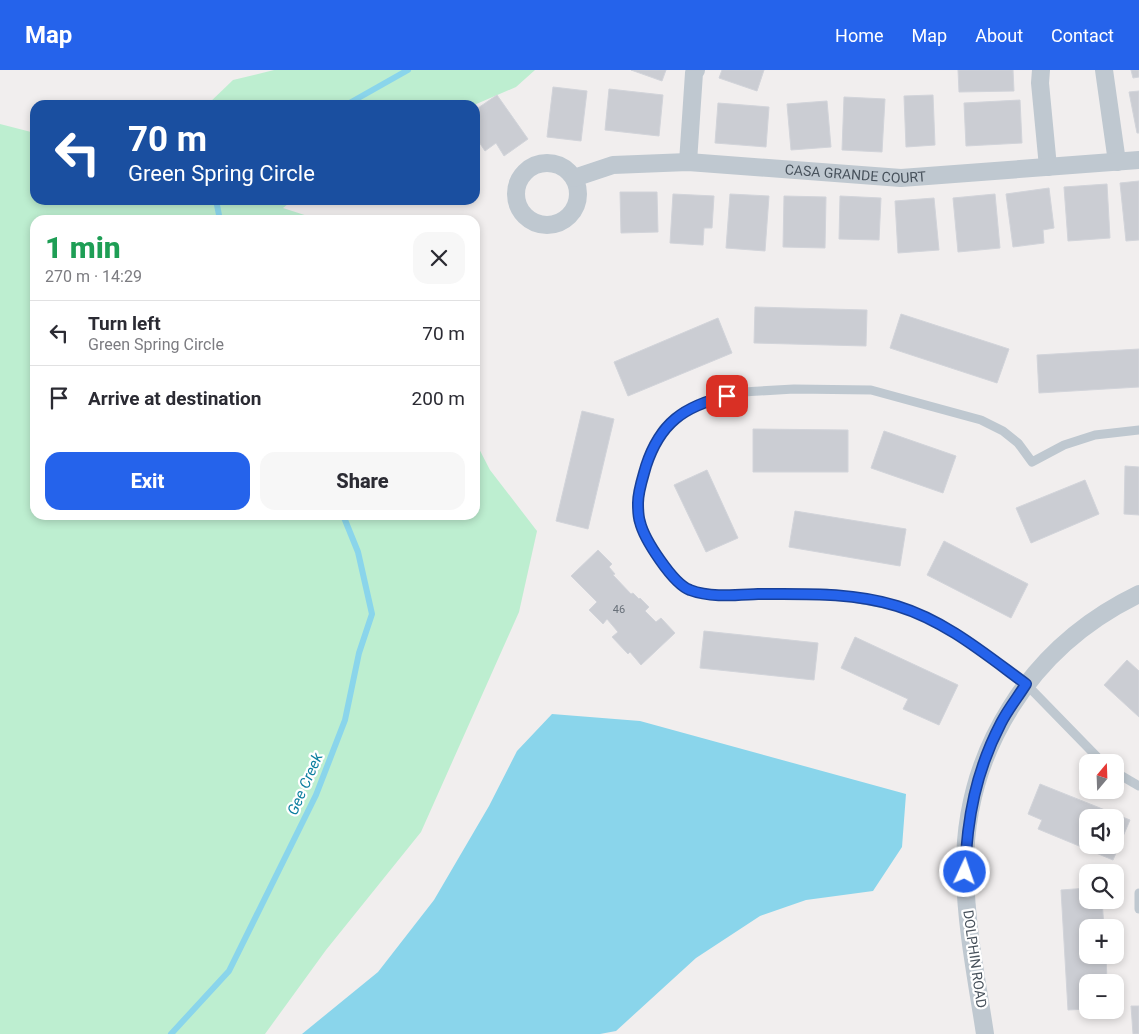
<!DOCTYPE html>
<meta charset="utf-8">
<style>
:root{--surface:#fff;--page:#f7f7f7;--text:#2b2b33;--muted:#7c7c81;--line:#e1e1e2;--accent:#2563eb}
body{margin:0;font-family:Roboto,sans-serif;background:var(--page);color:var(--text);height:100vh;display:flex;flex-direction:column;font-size:19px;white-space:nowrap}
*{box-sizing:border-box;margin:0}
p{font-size:16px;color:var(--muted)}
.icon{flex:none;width:28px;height:28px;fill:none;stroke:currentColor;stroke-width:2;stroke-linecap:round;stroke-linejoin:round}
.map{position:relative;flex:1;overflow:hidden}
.panel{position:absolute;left:30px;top:145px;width:450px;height:305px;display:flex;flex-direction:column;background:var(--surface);border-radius:15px;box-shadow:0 2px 8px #0003}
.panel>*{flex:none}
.top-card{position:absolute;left:30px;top:30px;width:450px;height:105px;border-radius:15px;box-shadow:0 2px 8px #0003;background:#1a4fa0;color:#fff;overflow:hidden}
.needle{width:32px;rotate:19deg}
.tools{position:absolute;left:1079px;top:684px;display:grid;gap:10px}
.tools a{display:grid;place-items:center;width:45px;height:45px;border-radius:10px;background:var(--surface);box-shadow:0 2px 8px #0003;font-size:25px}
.pin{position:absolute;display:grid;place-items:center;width:42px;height:42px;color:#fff;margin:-21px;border-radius:10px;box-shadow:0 2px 8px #0006}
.me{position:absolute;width:55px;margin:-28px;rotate:3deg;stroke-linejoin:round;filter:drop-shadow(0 0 4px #0008)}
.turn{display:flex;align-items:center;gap:18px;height:105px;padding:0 15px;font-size:22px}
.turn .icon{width:65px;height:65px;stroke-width:2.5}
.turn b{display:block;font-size:35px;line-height:42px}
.round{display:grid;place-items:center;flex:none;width:52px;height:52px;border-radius:15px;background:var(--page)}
.summary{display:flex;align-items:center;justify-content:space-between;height:85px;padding:0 15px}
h1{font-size:30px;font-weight:800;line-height:38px;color:#1e9e55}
.action{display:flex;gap:10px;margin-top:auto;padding:10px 15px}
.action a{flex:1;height:58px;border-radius:15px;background:var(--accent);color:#fff;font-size:20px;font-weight:800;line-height:58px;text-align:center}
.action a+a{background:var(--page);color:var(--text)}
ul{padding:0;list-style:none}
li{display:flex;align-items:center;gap:15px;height:65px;padding:0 15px;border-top:1px solid var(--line)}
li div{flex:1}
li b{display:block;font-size:19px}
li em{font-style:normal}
header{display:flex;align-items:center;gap:30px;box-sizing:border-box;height:70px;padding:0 25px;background:var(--accent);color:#fff}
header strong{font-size:24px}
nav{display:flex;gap:28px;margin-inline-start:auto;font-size:18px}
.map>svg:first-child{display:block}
.green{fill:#bdeed0}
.water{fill:#8ad5eb}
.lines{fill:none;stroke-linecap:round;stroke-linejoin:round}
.stream{stroke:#8ad5eb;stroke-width:6}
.building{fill:#cbcdd3;stroke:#d2d4da;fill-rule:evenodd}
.lane{stroke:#bfc8d0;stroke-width:9}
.street{stroke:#bfc8d0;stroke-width:18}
.route-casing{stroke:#184099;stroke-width:12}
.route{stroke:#2563eb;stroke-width:9}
.labels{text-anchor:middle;stroke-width:4.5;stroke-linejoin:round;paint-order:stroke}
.number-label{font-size:11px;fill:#687079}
.street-label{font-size:14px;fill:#47515b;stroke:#fff}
.water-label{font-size:15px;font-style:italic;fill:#0e7fa0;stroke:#fff}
</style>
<header>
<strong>Map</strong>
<nav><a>Home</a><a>Map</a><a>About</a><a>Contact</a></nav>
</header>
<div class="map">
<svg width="1139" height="964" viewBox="0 0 1139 964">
<rect width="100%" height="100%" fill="#f1eeee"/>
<g class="green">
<polygon points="274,0 535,0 516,17 474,35 207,35 233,10"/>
<polygon points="0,54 35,63 35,130 293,130 283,138 320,150 35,150 35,445 475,445 475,371 490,400 537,461 519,542 421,762 326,880 265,964 0,964"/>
</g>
<polygon class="water" points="552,644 640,651 906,724 902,777 873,821 806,830 760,846 696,888 616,961 600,964 302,964 378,902 434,830 489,736 517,681"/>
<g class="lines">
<g class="stream">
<polyline points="346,35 408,0"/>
<polyline points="216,130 220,150"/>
<polyline points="171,964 229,901 316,725 345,650 359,583 372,544 358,482 343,445"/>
</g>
</g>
<g class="building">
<polygon points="631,0 666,0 662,11"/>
<polygon points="722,0 764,0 757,21 719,8"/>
<polygon points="958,0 1013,0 1014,21 959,22"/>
<polygon points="1131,0 1139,0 1139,7 1133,8"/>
<polygon points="553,17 587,21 581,71 547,67"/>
<polygon points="609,19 663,25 659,66 605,60"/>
<polygon points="1139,21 1139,63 1137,63 1129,22"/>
<polygon points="497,25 528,69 504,86 496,73 485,81 475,66 475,40"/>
<polygon points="933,25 935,75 906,77 904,26"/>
<polygon points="844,27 885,29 882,82 842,80"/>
<polygon points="1020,30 1022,73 966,76 964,33"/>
<polygon points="827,31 831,77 791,80 787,34"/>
<polygon points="718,33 769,37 766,77 715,73"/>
<polygon points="1139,111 1139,170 1126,171 1120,113"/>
<polygon points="1107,114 1110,168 1068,171 1064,117"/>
<polygon points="1049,118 1054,158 1043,160 1044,173 1013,177 1006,124"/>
<polygon points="620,122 657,122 658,162 621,163"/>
<polygon points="673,124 714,126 712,158 704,158 703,175 670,173"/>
<polygon points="730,124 769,126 765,181 726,178"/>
<polygon points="995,124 1000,178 958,182 953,128"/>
<polygon points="784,126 826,127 825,178 783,177"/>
<polygon points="840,126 881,128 879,170 839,169"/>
<polygon points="934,128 939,180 898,183 895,131"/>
<polygon points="755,237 867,240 866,276 754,273"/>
<polygon points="901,244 1009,279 997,313 890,278"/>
<polygon points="718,248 732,283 628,326 614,292"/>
<polygon points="1139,279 1139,317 1039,323 1037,285"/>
<polygon points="582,341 614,349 588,459 556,451"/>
<polygon points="753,359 848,360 848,402 753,402"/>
<polygon points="884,361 956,386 943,423 871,398"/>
<polygon points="1125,396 1139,397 1139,445 1124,444"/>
<polygon points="707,400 738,468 706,482 674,415"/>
<polygon points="1085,410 1099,444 1031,473 1016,438"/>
<polygon points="795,441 906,459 900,496 789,477"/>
<polygon points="944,471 1028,514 1011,548 927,505"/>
<polygon points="598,480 612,494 609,497 615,504 613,505 631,524 633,523 639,529 640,528 649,537 645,541 656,552 661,548 675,563 641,595 630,582 628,584 612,567 618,562 607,549 603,554 589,540 597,532 571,506"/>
<polygon points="704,561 818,573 814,610 700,598"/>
<polygon points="855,567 958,615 939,655 903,639 908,629 841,598"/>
<polygon points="1127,590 1139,601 1139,647 1104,615"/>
<path d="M1040,714L1130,750L1113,790L1038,759L1042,750L1028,744ZM1088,748H1115V775H1088Z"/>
<polygon points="1088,818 1088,830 1102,830 1104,858 1088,858 1088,885 1106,885 1107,912 1088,912 1088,939 1068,940 1061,820"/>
<polygon points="1131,936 1139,936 1139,964 1133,964"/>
</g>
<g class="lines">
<g class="lane">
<polyline points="1102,692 1026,614 959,565 925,547 896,536 826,523 714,525 689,520 670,503 651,476 640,451 638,431 642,409 650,386 663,359 683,342 711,330 743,322 794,319 871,320 981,350 1003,361 1018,373 1032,392 1064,375 1095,365 1139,360"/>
<polyline points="1115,702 1139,716"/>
<polyline points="1139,823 1139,839"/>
</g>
<g class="street">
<polyline points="1041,0 1040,13 1048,97"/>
<polyline points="1104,0 1117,92"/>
<polyline points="688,92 694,3 696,0"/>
<circle cx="547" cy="124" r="31"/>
<path id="s1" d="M574,108L613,95L688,92L901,108L1139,90"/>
<path d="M985,964C977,911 966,857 965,803C963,681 1031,576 1139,524"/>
</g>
</g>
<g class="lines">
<defs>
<path id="route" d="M727,326C684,336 660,353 646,396C643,407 638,421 638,433C638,438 638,446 640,452C644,469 673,514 690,520C711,528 736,525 758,524C804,524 852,522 897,536C946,551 985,584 1026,614C1018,627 1008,639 1001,653C976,701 967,748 965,802"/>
</defs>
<use href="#route" class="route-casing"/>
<use href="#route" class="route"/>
</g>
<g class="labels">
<g class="number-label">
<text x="619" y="543">46</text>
</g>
<g class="street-label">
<text dy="5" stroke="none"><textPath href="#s1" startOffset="284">CASA GRANDE COURT</textPath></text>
<text transform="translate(975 889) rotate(82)" y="5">DOLPHIN ROAD</text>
</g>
<g class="water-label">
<text transform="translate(305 714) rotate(-66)" y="5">Gee Creek</text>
</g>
</g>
</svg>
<div class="tools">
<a><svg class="needle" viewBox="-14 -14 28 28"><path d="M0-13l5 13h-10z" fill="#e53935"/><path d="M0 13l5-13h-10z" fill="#7c7c81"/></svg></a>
<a><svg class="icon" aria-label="sound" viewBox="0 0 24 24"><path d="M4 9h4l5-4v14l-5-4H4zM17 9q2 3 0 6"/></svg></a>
<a><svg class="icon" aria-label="search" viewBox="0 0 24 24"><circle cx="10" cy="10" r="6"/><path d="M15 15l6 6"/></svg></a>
<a>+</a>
<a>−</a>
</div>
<div class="pin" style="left:727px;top:326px;background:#d93025"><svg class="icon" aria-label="arrive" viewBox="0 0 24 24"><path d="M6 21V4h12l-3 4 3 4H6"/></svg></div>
<svg class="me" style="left:965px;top:802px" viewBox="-20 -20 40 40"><circle r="17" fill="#2563eb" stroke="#fff" stroke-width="3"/><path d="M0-11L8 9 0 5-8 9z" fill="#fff"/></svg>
<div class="top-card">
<div class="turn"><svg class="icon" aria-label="left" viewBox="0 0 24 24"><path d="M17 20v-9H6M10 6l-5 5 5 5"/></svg><div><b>70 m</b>Green Spring Circle</div></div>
</div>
<section class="panel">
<div class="summary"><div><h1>1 min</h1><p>270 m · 14:29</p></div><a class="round"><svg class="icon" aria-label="close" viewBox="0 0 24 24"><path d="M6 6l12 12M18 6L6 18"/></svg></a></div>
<ul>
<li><svg class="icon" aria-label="left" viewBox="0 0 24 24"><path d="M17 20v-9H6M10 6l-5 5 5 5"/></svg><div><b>Turn left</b><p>Green Spring Circle</p></div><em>70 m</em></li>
<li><svg class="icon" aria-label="arrive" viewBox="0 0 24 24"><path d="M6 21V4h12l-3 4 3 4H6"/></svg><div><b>Arrive at destination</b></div><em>200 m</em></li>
</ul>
<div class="action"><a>Exit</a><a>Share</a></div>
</section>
</div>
